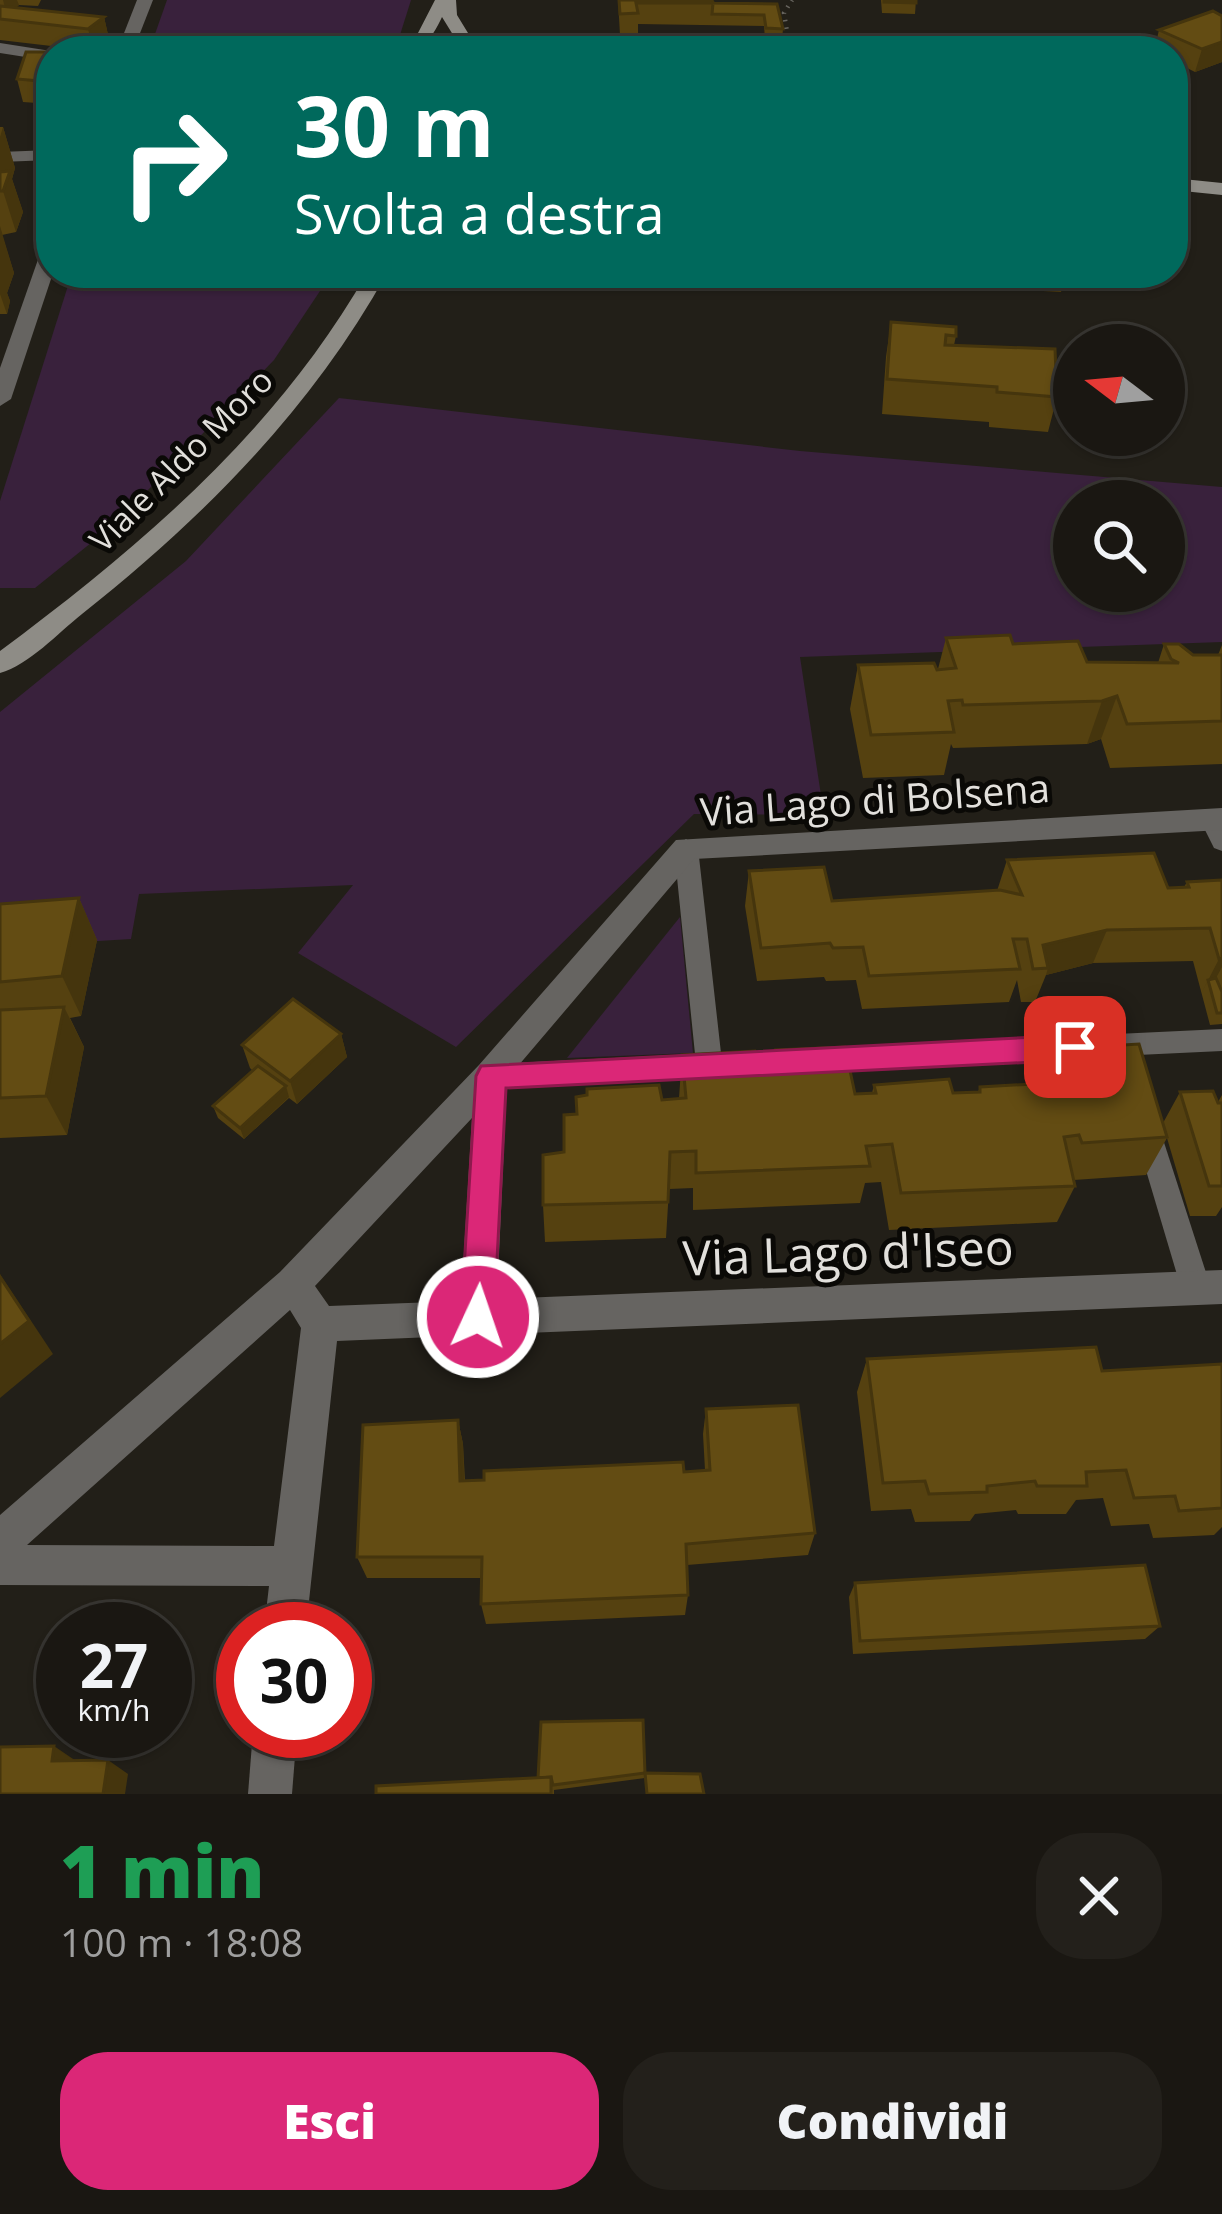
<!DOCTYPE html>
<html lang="it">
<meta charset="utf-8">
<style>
:root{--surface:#1a1712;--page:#23201b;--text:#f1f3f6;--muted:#9f9f9f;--line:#383632;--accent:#db2777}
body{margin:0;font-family:"Open Sans",sans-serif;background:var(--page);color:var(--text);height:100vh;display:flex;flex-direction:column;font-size:45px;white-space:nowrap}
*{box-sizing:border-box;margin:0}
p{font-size:39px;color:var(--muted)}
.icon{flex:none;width:66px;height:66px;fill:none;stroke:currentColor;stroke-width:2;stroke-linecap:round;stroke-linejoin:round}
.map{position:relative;height:1794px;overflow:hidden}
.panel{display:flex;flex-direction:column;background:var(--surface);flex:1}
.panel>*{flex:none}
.banner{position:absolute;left:36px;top:36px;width:1152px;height:252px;border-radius:48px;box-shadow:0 3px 9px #0004,0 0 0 3px var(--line);background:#00695c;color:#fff;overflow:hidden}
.needle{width:78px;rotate:286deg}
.fabs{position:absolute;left:1053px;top:324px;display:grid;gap:24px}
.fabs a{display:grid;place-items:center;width:132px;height:132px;border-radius:50%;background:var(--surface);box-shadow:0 3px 9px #0004,0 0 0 3px var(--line);font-size:60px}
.speed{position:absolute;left:36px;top:1602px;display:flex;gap:24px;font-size:60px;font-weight:700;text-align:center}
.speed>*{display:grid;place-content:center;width:156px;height:156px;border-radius:50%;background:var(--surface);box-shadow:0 3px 9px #0004,0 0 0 3px var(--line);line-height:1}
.speed small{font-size:30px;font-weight:400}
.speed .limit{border:18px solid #d22;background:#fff;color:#111}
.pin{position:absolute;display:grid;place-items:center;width:102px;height:102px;color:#fff;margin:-51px;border-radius:24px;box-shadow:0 6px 18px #0006}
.me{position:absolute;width:132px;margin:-66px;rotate:3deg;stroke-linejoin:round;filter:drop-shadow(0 0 9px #0008)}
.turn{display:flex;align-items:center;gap:42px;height:252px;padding:0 60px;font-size:54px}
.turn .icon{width:156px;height:156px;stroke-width:2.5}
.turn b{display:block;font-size:84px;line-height:102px}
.round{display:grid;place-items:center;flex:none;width:126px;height:126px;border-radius:48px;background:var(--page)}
.headline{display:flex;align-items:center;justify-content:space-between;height:204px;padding:0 60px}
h1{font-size:72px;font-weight:800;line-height:90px;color:#1e9e55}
.primary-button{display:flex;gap:24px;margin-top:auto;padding:24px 60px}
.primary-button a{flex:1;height:138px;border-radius:48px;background:var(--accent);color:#fff;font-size:48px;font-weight:800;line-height:138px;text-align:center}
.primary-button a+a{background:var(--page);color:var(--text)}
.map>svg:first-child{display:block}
.green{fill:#39213c;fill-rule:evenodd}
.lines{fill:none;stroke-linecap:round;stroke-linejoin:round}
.path{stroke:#67645e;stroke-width:4.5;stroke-dasharray:1.5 6;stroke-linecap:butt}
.lane{fill:#666461;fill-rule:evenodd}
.street{fill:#666461;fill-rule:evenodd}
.secondary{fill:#8e8c86;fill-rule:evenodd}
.wall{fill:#554110}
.shaded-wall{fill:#45350d}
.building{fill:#634c13;stroke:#45350d;stroke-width:3}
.route{fill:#db2777;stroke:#8e194d;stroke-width:3}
.labels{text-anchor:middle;stroke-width:10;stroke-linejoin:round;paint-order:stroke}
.far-street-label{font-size:33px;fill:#e2e0dc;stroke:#0a0906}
.street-label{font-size:39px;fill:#e2e0dc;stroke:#0a0906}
.near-street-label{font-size:48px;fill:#e2e0dc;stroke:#0a0906}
</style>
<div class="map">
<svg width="1222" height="1794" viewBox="0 0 1222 1794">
<rect width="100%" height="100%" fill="#221f18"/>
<g class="green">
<polygon points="167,0 411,0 400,35 353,51 149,51"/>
<polygon points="72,273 332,273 274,360 117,522 35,588 0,588 0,501"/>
<path d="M339,398L800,451L1222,487V642L800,657L824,815L694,814L456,1047L298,953L353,885L139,894L131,939L0,947V712L186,561ZM1074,501H1164V591H1074Z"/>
<polygon points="680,917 693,1053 567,1058"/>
</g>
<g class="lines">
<polyline class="path" points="790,51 784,13 792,0"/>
<g class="lane">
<polygon points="1212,811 1222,817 1222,851 1214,848 1200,820"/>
<polygon points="686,839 698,848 721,1053 1222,1029 1222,1051 491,1086 482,1083 478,1075 482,1067 491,1064 695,1054 674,848"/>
<polygon points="1147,1118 1157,1122 1160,1130 1211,1288 1206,1298 1196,1302 1186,1298 1181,1288 1134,1130 1137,1122"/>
</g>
<g class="street">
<polygon points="137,0 153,0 133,51 117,51"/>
<polygon points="0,43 51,51 51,61 0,53"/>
<polygon points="51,150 51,160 0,162 0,152"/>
<polygon points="51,245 53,273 11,399 0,406 0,368 41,251"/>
<path d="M1222,808V830L694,859L507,1079L497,1299L1222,1270V1304L337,1341L306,1629H264L269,1586L0,1585V1515L280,1272L479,1065L676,840ZM472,1118L461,1301L329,1306L315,1286ZM290,1310L301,1328L274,1546L27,1545Z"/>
<polygon points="253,1731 297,1731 292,1794 248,1794"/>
</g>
<g class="secondary">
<path d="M435,0H456L457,15L479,51H463L442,17C431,41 421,51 394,51L418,33Z"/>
<polygon points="1173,178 1222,183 1222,195 1173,190"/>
<path d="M367,273H387C311,410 204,517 82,614C58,633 29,665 0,673V651C144,544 277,430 367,273Z"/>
</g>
</g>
<g class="wall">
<polygon points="0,0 41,0 38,6 19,5 16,7 104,17 109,39 94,51 0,40"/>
<polygon points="618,0 712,0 713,3 777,4 783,29 782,40 765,39 764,26 638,24 638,34 620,35"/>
<polygon points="881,0 916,0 915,14 882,13"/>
<polygon points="1222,16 1222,62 1195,72 1173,61 1173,51 1154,51 1159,30"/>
<polygon points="51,52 51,104 23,102 17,79"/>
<polygon points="0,127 3,127 15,168 12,179 23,212 16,232 2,235 14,273 7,293 10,301 7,314 0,314"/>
<polygon points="1006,273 1066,273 1061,292 1006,289"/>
<polygon points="891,322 956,336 954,345 1057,397 1048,432 989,427 989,422 882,414 886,357"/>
<polygon points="946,638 1013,644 1087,662 1158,663 1164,644 1193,655 1218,655 1222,645 1222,764 1110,768 1101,739 1087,744 953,748 951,744 944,775 863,778 850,709 858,665 938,669"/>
<polygon points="1007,860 1168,888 1184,887 1187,882 1222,880 1222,1024 1210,1025 1193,961 1093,963 1046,975 1035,1002 1021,1002 1017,980 1009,1002 862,1009 856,980 826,981 824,977 757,981 745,906 749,871 832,901 997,891"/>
<polygon points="79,898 97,940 81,1016 70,1018 84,1047 67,1135 0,1138 0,904"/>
<polygon points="341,1034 347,1057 297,1104 289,1098 244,1139 218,1118 213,1106 253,1071 250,1068 242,1045"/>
<polygon points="1056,1049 1163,1123 1180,1092 1218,1102 1222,1095 1222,1207 1216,1216 1190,1216 1167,1138 1146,1175 1074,1180 1075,1186 1057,1222 889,1230 881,1182 865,1183 860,1203 693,1210 693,1188 669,1189 666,1238 545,1242 543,1205 564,1152 577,1114 679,1098 682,1055 761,1066 774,1064 776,1050 855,1094 872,1093 874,1085 953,1093 978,1092 980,1087 1042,1083"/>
<polygon points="867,1359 1102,1371 1222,1364 1222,1527 1214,1535 1153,1538 1149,1524 1111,1526 1103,1498 1076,1500 1066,1514 1018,1514 1016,1510 975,1514 970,1521 915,1522 911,1509 871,1511 857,1392"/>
<polygon points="706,1409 815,1533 808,1555 687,1565 688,1595 685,1615 486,1624 481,1604 482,1578 367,1578 357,1557 458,1420 463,1444 465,1481 684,1472 705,1470 703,1434"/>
<polygon points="855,1583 1160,1626 1145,1639 853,1654 849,1597"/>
<polygon points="645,1773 645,1778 554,1790 554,1794 376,1794"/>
</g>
<g class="shaded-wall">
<polygon points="3,0 17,0 19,5 7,16"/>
<polygon points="104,17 109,39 94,51 88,29"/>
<polygon points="1222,42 1222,62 1195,72 1202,49"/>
<polygon points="3,127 15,168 12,179 23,212 16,232 3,191 0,191 0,137"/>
<polygon points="0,226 14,273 7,293 10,301 7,314 0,294"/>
<polygon points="1117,696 1101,739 1087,744 1102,701"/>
<polygon points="79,898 97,940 81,1016 62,976"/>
<polygon points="1107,930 1093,963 1046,975 1048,968 1043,945"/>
<polygon points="1222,958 1222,967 1210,989 1208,980 1202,992 1219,959"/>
<polygon points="64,1007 84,1047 67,1135 46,1096"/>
<polygon points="341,1034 347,1057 297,1104 290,1081"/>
<polygon points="286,1086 289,1097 244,1139 240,1128"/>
<polygon points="0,1274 53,1354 0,1398"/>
<polygon points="458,1420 463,1444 465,1504 460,1481"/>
<polygon points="54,1746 76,1761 52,1761"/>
<polygon points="108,1760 128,1774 125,1794 103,1794"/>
</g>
<g class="building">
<polygon points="619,0 712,0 713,3 636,3 638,13 620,14"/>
<polygon points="884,0 916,0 916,3 884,2"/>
<polygon points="711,3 777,4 783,29 766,28 764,15 712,14 713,3"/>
<polygon points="0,6 104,17 88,29 0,19"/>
<polygon points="1213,11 1222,16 1222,42 1202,49 1159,30"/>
<polygon points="622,36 633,36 636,51 624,51"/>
<polygon points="26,52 51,52 51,82 17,79"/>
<polygon points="10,171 3,191 0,191 0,172"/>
<polygon points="891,322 956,327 956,336 946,335 945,345 1055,349 1057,397 997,392 997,387 887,379"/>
<polygon points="1010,635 1013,644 1078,641 1087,662 1179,663 1171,659 1164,644 1179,644 1193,655 1222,655 1222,721 1127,724 1117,696 1102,701 963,705 962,700 948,701 954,732 871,735 858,665 934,663 937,670 956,668 946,638"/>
<polygon points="1154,853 1168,888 1189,887 1187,882 1222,880 1222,958 1219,959 1210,928 1107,930 1043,945 1048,968 1033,969 1027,939 1013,939 1020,969 869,976 863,947 833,948 830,943 761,948 749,871 824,867 832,901 1000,890 1022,895 1007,860"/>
<polygon points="79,898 62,976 0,982 0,904"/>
<polygon points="1216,978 1222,992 1222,1013 1217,1013 1208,980"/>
<polygon points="293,999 341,1034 290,1081 242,1045"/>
<polygon points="64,1007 46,1096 0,1098 0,1010"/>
<polygon points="1139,1044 1167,1137 1082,1143 1079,1135 1064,1137 1075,1186 901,1193 892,1144 866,1146 870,1166 696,1173 696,1151 670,1152 668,1202 543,1205 543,1155 564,1152 564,1115 577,1114 576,1097 587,1095 587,1089 659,1085 662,1100 686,1098 682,1055 755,1051 761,1066 780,1064 776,1050 845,1047 855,1094 876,1093 874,1085 949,1079 953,1093 980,1092 980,1087 1066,1082 1056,1049"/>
<polygon points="258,1066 286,1086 240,1128 213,1106"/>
<polygon points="1213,1091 1218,1103 1222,1103 1222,1186 1209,1186 1180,1092"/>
<polygon points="0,1277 29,1321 0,1344"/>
<polygon points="1096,1347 1102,1371 1222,1364 1222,1508 1179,1511 1175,1496 1134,1498 1126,1470 1086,1472 1087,1486 1037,1486 1035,1481 987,1486 987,1492 929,1494 925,1481 883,1483 867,1359"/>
<polygon points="798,1405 815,1533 686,1544 688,1595 481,1604 482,1557 357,1557 363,1425 458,1420 460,1481 484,1480 484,1471 683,1462 684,1472 710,1470 706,1409"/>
<polygon points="1145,1565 1160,1626 860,1641 855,1583"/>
<polygon points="643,1720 645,1773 553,1785 551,1777 538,1778 541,1722"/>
<polygon points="54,1746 52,1761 108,1760 103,1794 0,1794 0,1747"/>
<polygon points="645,1773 700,1774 704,1794 647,1794"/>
<polygon points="551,1777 551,1794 376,1794 376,1786"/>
</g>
<polygon class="route" points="1075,1035 1086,1039 1090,1047 1086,1056 1075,1060 506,1088 494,1317 489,1328 478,1333 466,1328 461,1317 476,1076 481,1066"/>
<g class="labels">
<g class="far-street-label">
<text transform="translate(181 460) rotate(-45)" y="12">Viale Aldo Moro</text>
</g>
<g class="street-label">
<text transform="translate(875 800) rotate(-4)" y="14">Via Lago di Bolsena</text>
</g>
<g class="near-street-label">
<text transform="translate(848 1253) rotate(-2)" y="17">Via Lago d'Iseo</text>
</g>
</g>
</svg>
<div class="fabs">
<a><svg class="needle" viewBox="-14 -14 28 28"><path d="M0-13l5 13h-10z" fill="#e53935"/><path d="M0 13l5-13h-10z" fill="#9f9f9f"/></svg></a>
<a><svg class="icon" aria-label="search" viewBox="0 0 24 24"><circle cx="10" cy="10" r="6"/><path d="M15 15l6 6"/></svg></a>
</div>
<div class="speed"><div>27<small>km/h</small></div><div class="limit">30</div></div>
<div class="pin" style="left:1075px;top:1047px;background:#d93025"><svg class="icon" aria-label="arrive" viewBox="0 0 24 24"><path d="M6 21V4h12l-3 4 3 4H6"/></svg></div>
<svg class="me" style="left:478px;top:1317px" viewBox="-20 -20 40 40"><circle r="17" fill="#db2777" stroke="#fff" stroke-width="3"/><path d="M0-11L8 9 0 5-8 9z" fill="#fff"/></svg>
<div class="banner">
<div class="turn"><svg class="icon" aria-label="right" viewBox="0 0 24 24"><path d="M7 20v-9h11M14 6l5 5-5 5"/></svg><div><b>30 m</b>Svolta a destra</div></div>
</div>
</div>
<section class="panel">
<div class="headline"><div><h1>1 min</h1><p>100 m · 18:08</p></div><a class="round"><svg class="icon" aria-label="close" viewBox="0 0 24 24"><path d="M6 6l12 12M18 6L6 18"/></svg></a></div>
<div class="primary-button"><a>Esci</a><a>Condividi</a></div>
</section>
